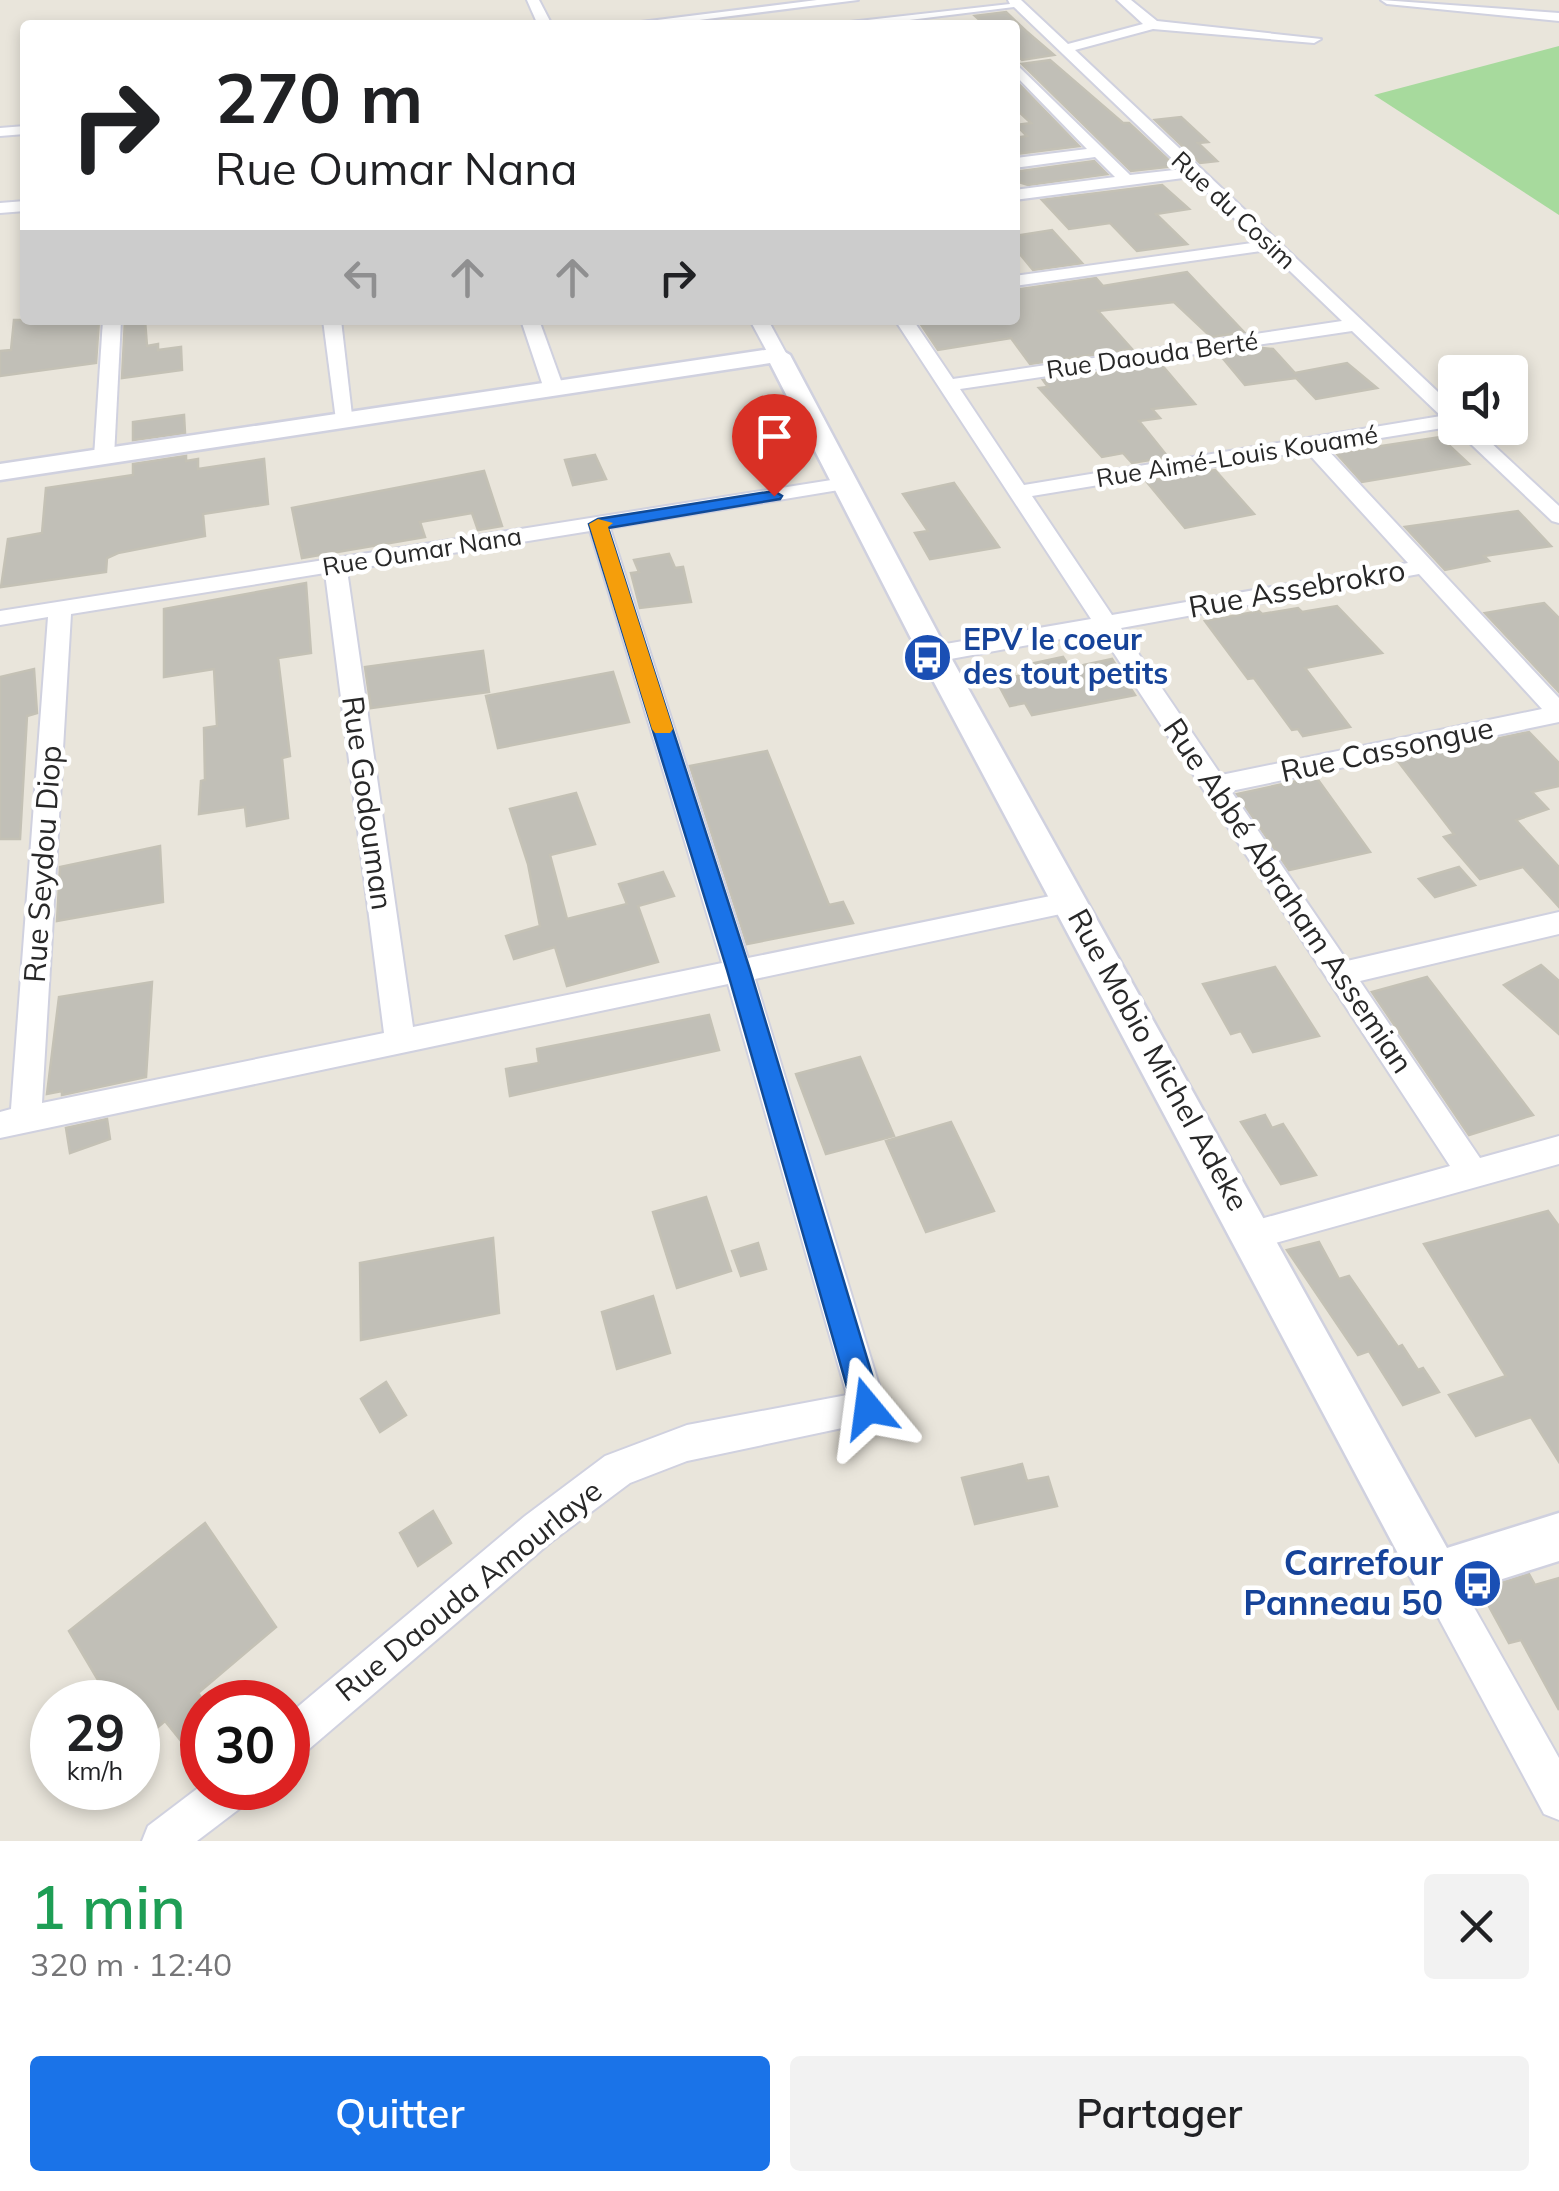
<!DOCTYPE html>
<html lang="fr">
<meta charset="utf-8">
<style>
:root{--surface:#fff;--page:#f2f2f2;--text:#202124;--muted:#757577;--accent:#1a73e8}
body{margin:0;font-family:Mulish,sans-serif;background:var(--page);color:var(--text);height:100vh;display:flex;flex-direction:column;font-size:38px;white-space:nowrap}
*{box-sizing:border-box;margin:0}
p{font-size:32px;color:var(--muted)}
.icon{flex:none;width:55px;height:55px;fill:none;stroke:currentColor;stroke-width:2;stroke-linecap:round;stroke-linejoin:round}
.map{position:relative;height:1841px;overflow:hidden}
.sheet{display:flex;flex-direction:column;background:var(--surface);flex:1}
.sheet>*{flex:none}
.guide{position:absolute;left:20px;top:20px;width:1000px;height:305px;border-radius:10px;box-shadow:0 5px 15px #0003;background:#fff;color:var(--text);overflow:hidden}
.fabs{position:absolute;left:1438px;top:355px;display:grid;gap:20px}
.fabs a{display:grid;place-items:center;width:90px;height:90px;border-radius:10px;background:var(--surface);box-shadow:0 5px 15px #0003;font-size:50px}
.speed{position:absolute;left:30px;top:1680px;display:flex;gap:20px;font-size:50px;font-weight:700;text-align:center}
.speed>*{display:grid;place-content:center;width:130px;height:130px;border-radius:50%;background:var(--surface);box-shadow:0 5px 15px #0003;line-height:1}
.speed small{font-size:25px;font-weight:400}
.speed .limit{border:15px solid #d22;background:#fff;color:#111}
.pin{position:absolute;display:grid;place-items:center;width:85px;height:85px;color:#fff;margin:-102px -42px;border-radius:50% 50% 50% 0;rotate:-45deg;box-shadow:0 0 10px #0007}
.pin .icon{rotate:45deg}
.me{position:absolute;width:110px;margin:-55px;rotate:344deg;stroke-linejoin:round;filter:drop-shadow(0 0 8px #0008)}
.turn{display:flex;align-items:center;gap:35px;height:210px;padding:0 30px;font-size:45px}
.turn .icon{width:130px;height:130px;stroke-width:2.5}
.turn b{display:block;font-size:70px;line-height:85px}
.lanes{display:flex;align-items:center;height:95px;padding:0 30px;background:#0003;justify-content:center;gap:50px;direction:ltr}
.lanes .off{opacity:.35}
.round{display:grid;place-items:center;flex:none;width:105px;height:105px;border-radius:10px;background:var(--page)}
.head{display:flex;align-items:center;justify-content:space-between;height:170px;padding:0 30px}
h1{font-size:60px;font-weight:600;line-height:75px;color:#1e9e55}
.action{display:flex;gap:20px;margin-top:auto;padding:20px 30px}
.action a{flex:1;height:115px;border-radius:10px;background:var(--accent);color:#fff;font-size:40px;font-weight:600;line-height:115px;text-align:center}
.action a+a{background:var(--page);color:var(--text)}
.map>svg:first-child{display:block}
.green{fill:#a7da9d}
.building{fill:#c1bfb7;stroke:#c4c1b5;stroke-width:2.5}
.lines{fill:none;stroke-linecap:round;stroke-linejoin:round}
.minor-casing{stroke:#d0d1df;stroke-width:4}
.tertiary-casing{stroke:#d0d1df;stroke-width:5}
.minor{fill:#fff;fill-rule:evenodd}
.tertiary{fill:#fff;fill-rule:evenodd}
.route{fill:#1a73e8;stroke:#114b97;stroke-width:2.5}
.slow{fill:#f59e0b}
.labels{text-anchor:middle;stroke-width:9;stroke-linejoin:round;paint-order:stroke}
.far-street-label{font-size:25px;fill:#282828;stroke:#fff}
.street-label{font-size:30px;fill:#282828;stroke:#fff}
.transit-label{font-size:30px;font-weight:bold;fill:#164399;stroke:#fff;text-anchor:start}
.near-transit-label{font-size:35px;font-weight:bold;fill:#164399;stroke:#fff;text-anchor:end}
</style>
<div class="map">
<svg width="1559" height="1841" viewBox="0 0 1559 1841">
<rect width="100%" height="100%" fill="#e9e5db"/>
<polygon class="green" points="1559,46 1559,215 1374,95"/>
<g class="building">
<polygon points="1006,12 1026,31 1054,55 1022,60 1015,53 1015,25 985,25 975,16"/>
<polygon points="1050,60 1123,123 1129,123 1175,166 1131,171 1022,64"/>
<polygon points="1015,80 1079,146 1015,154 1015,138 1027,136 1016,125 1031,123 1015,108"/>
<polygon points="1181,117 1208,142 1198,143 1217,161 1200,163 1155,120"/>
<polygon points="1094,161 1107,174 1028,185 1015,181 1015,172"/>
<polygon points="1162,185 1189,209 1156,214 1187,244 1137,251 1110,223 1069,229 1042,200"/>
<polygon points="1052,230 1082,263 1033,270 1015,248 1015,236"/>
<polygon points="1187,272 1244,332 1211,337 1174,302 1098,311 1132,349 1030,364 1011,338 938,350 918,320 1015,320 1015,290 1096,278 1103,286"/>
<polygon points="14,320 99,320 96,363 0,376 0,351 11,350"/>
<polygon points="125,320 145,320 147,346 158,344 158,350 181,347 182,370 122,378"/>
<polygon points="1262,348 1273,349 1295,373 1347,363 1377,388 1316,399 1296,378 1245,385 1221,356"/>
<polygon points="1161,364 1195,404 1152,409 1160,418 1139,421 1168,457 1132,463 1123,453 1102,457 1039,388 1048,387 1043,380"/>
<polygon points="184,415 185,433 133,440 133,422"/>
<polygon points="1440,437 1469,464 1362,482 1336,453"/>
<polygon points="595,455 606,479 573,485 565,460"/>
<polygon points="186,456 186,461 198,459 198,469 264,459 268,504 203,514 205,536 118,553 107,558 106,572 1,587 8,539 42,533 46,488 133,475 133,464"/>
<polygon points="1215,470 1254,514 1185,528 1146,481"/>
<polygon points="484,471 502,526 478,530 472,513 420,522 425,537 302,558 292,508"/>
<polygon points="954,483 999,547 930,559 915,533 928,531 903,494"/>
<polygon points="1518,511 1551,546 1484,556 1489,561 1445,570 1405,527"/>
<polygon points="669,554 675,568 683,567 691,602 640,608 631,573 639,572 634,560"/>
<polygon points="306,583 311,653 278,658 290,756 282,758 288,818 247,826 245,807 199,814 201,781 205,780 204,728 217,726 214,669 164,677 164,609"/>
<polygon points="1544,603 1559,618 1559,692 1485,613"/>
<polygon points="1337,606 1382,653 1305,668 1350,727 1303,736 1298,729 1292,730 1254,678 1248,679 1205,621 1259,611 1262,614 1298,608 1302,612"/>
<polygon points="483,651 489,692 371,708 365,667"/>
<polygon points="1063,657 1070,668 1112,659 1135,695 1032,715 1025,703 1010,706 996,680 1040,672 1034,663"/>
<polygon points="34,669 37,713 27,716 20,839 0,839 0,677"/>
<polygon points="613,672 629,722 498,748 486,696"/>
<polygon points="1529,732 1559,763 1559,786 1532,792 1548,809 1516,820 1559,867 1559,907 1523,867 1480,879 1444,837 1454,834 1397,760"/>
<polygon points="767,751 829,905 843,902 853,923 747,944 690,766"/>
<polygon points="1316,777 1370,852 1289,870 1237,794"/>
<polygon points="576,793 595,844 550,855 567,919 627,904 619,884 663,872 674,896 638,906 658,962 567,986 555,947 514,959 506,936 540,926 528,864 510,809"/>
<polygon points="160,846 163,902 57,921 60,867"/>
<polygon points="1459,867 1475,885 1435,897 1419,879"/>
<polygon points="1541,965 1559,981 1559,1034 1504,985"/>
<polygon points="1275,967 1319,1036 1253,1052 1241,1031 1231,1034 1203,984"/>
<polygon points="1427,977 1533,1115 1469,1135 1372,992"/>
<polygon points="152,982 146,1077 62,1095 62,1091 47,1094 59,997"/>
<polygon points="709,1015 719,1050 510,1096 506,1069 539,1063 537,1049"/>
<polygon points="860,1057 894,1136 826,1154 796,1074"/>
<polygon points="1265,1115 1272,1128 1283,1124 1316,1175 1281,1184 1241,1122"/>
<polygon points="107,1119 110,1139 70,1153 66,1128"/>
<polygon points="951,1122 994,1211 926,1232 886,1141"/>
<polygon points="706,1197 731,1271 677,1288 653,1212"/>
<polygon points="1548,1211 1559,1226 1559,1462 1531,1417 1476,1436 1449,1395 1506,1376 1424,1244"/>
<polygon points="493,1238 499,1313 361,1340 360,1263"/>
<polygon points="1319,1242 1339,1279 1349,1276 1398,1347 1402,1345 1418,1370 1423,1368 1439,1392 1403,1405 1369,1351 1358,1355 1287,1250"/>
<polygon points="758,1243 766,1269 741,1276 732,1251"/>
<polygon points="653,1296 670,1353 617,1369 602,1312"/>
<polygon points="386,1382 406,1415 380,1432 361,1399"/>
<polygon points="1022,1464 1027,1481 1048,1477 1057,1506 975,1524 962,1478"/>
<polygon points="433,1511 451,1543 418,1566 400,1533"/>
<polygon points="205,1523 276,1627 198,1693 202,1699 202,1767 165,1721 138,1744 138,1702 111,1702 69,1631"/>
<polygon points="1529,1574 1535,1585 1559,1578 1559,1710 1521,1640 1509,1643 1486,1601 1491,1599 1485,1588"/>
</g>
<g class="lines">
<defs>
<g id="minor">
<polygon points="527,0 539,0 552,25 538,25"/>
<polygon points="817,0 858,0 660,25 617,25"/>
<path d="M1008,0H1021L1068,44L1143,24L1117,0H1131L1157,21L1321,39L1314,43L1153,29L1075,50L1455,408V426L1325,447L1559,698V722L1231,791L1347,961L1559,912V934L1360,981L1480,1158L1559,1136V1164L1254,1249L1243,1244L1238,1234L1243,1224L1450,1166L1100,632L934,662L922,654L934,646L1091,619L895,320H913L953,379L1342,321L1268,250L1015,286V276L1259,242L1191,177L1015,200V190L1115,177L1095,157L1015,168V158L1087,149L1015,75V63L1130,175L1183,169L1014,7L869,25H823L1010,4ZM1352,331L1441,416L1024,485L960,389ZM1306,451L1408,563L1112,615L1032,496ZM1419,574L1542,709L1221,775L1121,628Z"/>
<polygon points="1381,0 1559,13 1559,21 1387,4"/>
<polygon points="25,126 25,134 0,136 0,128"/>
<polygon points="25,201 25,211 0,213 0,203"/>
<polygon points="103,320 121,320 114,457 104,463 94,457"/>
<polygon points="323,320 341,320 353,424 336,420"/>
<polygon points="521,320 539,320 564,389 561,393 544,389"/>
<polygon points="750,320 768,320 787,355 785,359 771,359"/>
<polygon points="1454,428 1475,428 1559,506 1559,523 1552,521"/>
<path d="M844,478L851,480V488L610,528L748,958L1070,892L1084,902L1070,912L755,979L886,1408L880,1420L687,1461L630,1483L551,1542L302,1755L288,1761V1715L525,1516L605,1456L687,1425L847,1395L728,984L0,1138V1112L11,1109L48,617L0,625V611ZM590,531L722,963L413,1027L347,570ZM325,573L384,1033L42,1103L71,614Z"/>
<polygon points="1436,1557 1449,1563 1559,1758 1559,1820 1544,1814 1423,1589 1417,1576 1423,1563"/>
<polygon points="202,1785 253,1788 247,1803 197,1841 142,1841 148,1826"/>
</g>
<polygon id="tertiary" points="778,348 790,355 949,654 1447,1548 1559,1513 1559,1561 1436,1600 1419,1593 919,654 770,363 0,480 0,464"/>
</defs>
<use href="#minor" class="minor-casing"/>
<use href="#tertiary" class="tertiary-casing"/>
<use href="#minor" class="minor"/>
<use href="#tertiary" class="tertiary"/>
</g>
<polygon class="route" points="774,491 782,496 780,499 608,528 750,970 882,1408 878,1418 868,1423 857,1418 853,1408 727,970 589,524 598,519"/>
<polygon class="slow" points="598,519 613,523 608,527 673,729 670,733 655,733 652,729 589,524"/>
<defs>
<symbol id="bus-disc" viewBox="-11 -11 22 22"><circle r="9.5" fill="#1a4fb4" stroke="#fff"/><path d="M-5-6H5V4H4V6H2V4H-2V6H-4V4H-5ZM-3.5-4V0h7V-4ZM-3.5 1.2v1.5H-2V1.2ZM2 1.2v1.5H3.5V1.2Z" fill="#fff"/></symbol>
</defs>
<g fill-rule="evenodd">
<use href="#bus-disc" x="900" y="630" width="55" height="55"/>
<use href="#bus-disc" x="1450" y="1556" width="55" height="55"/>
</g>
<g class="labels">
<g class="far-street-label">
<text transform="translate(1234 210) rotate(43)" y="9">Rue du Cosim</text>
<text transform="translate(1152 355) rotate(-8)" y="9">Rue Daouda Berté</text>
<text transform="translate(1237 456) rotate(-9)" y="9">Rue Aimé-Louis Kouamé</text>
<text transform="translate(422 551) rotate(-9)" y="9">Rue Oumar Nana</text>
</g>
<g class="street-label">
<text transform="translate(1297 589) rotate(-10)" y="10">Rue Assebrokro</text>
<text transform="translate(1387 750) rotate(-12)" y="10">Rue Cassongue</text>
<text transform="translate(367 803) rotate(82)" y="10">Rue Godouman</text>
<text transform="translate(43 864) rotate(-86)" y="10">Rue Seydou Diop</text>
<text transform="translate(1288 896) rotate(56)" y="10">Rue Abbé Abraham Assemian</text>
<text transform="translate(1158 1060) rotate(61)" y="10">Rue Mobio Michel Adeke</text>
<text transform="translate(469 1591) rotate(-39)" y="10">Rue Daouda Amourlaye</text>
</g>
<g class="transit-label">
<text x="963" y="650">EPV le coeur<tspan x="963" dy="34">des tout petits</tspan></text>
</g>
<g class="near-transit-label">
<text x="1443" y="1575">Carrefour<tspan x="1443" dy="40">Panneau 50</tspan></text>
</g>
</g>
</svg>
<div class="fabs">
<a><svg class="icon" aria-label="sound" viewBox="0 0 24 24"><path d="M4 9h4l5-4v14l-5-4H4zM17 9q2 3 0 6"/></svg></a>
</div>
<div class="speed"><div>29<small>km/h</small></div><div class="limit">30</div></div>
<div class="pin" style="left:774px;top:496px;background:#d93025"><svg class="icon" aria-label="arrive" viewBox="0 0 24 24"><path d="M6 21V4h12l-3 4 3 4H6"/></svg></div>
<svg class="me" style="left:868px;top:1408px" viewBox="-20 -20 40 40"><path d="M0-17L14 15 0 8-14 15z" fill="#1a73e8" stroke="#fff" stroke-width="4"/></svg>
<div class="guide">
<div class="turn"><svg class="icon" aria-label="right" viewBox="0 0 24 24"><path d="M7 20v-9h11M14 6l5 5-5 5"/></svg><div><b>270 m</b>Rue Oumar Nana</div></div>
<div class="lanes"><svg class="icon off" aria-label="left" viewBox="0 0 24 24"><path d="M17 20v-9H6M10 6l-5 5 5 5"/></svg><svg class="icon off" aria-label="ahead" viewBox="0 0 24 24"><path d="M12 20V5M6 11l6-6 6 6"/></svg><svg class="icon off" aria-label="ahead" viewBox="0 0 24 24"><path d="M12 20V5M6 11l6-6 6 6"/></svg><svg class="icon" aria-label="right" viewBox="0 0 24 24"><path d="M7 20v-9h11M14 6l5 5-5 5"/></svg></div>
</div>
</div>
<section class="sheet">
<div class="head"><div><h1>1 min</h1><p>320 m · 12:40</p></div><a class="round"><svg class="icon" aria-label="close" viewBox="0 0 24 24"><path d="M6 6l12 12M18 6L6 18"/></svg></a></div>
<div class="action"><a>Quitter</a><a>Partager</a></div>
</section>
